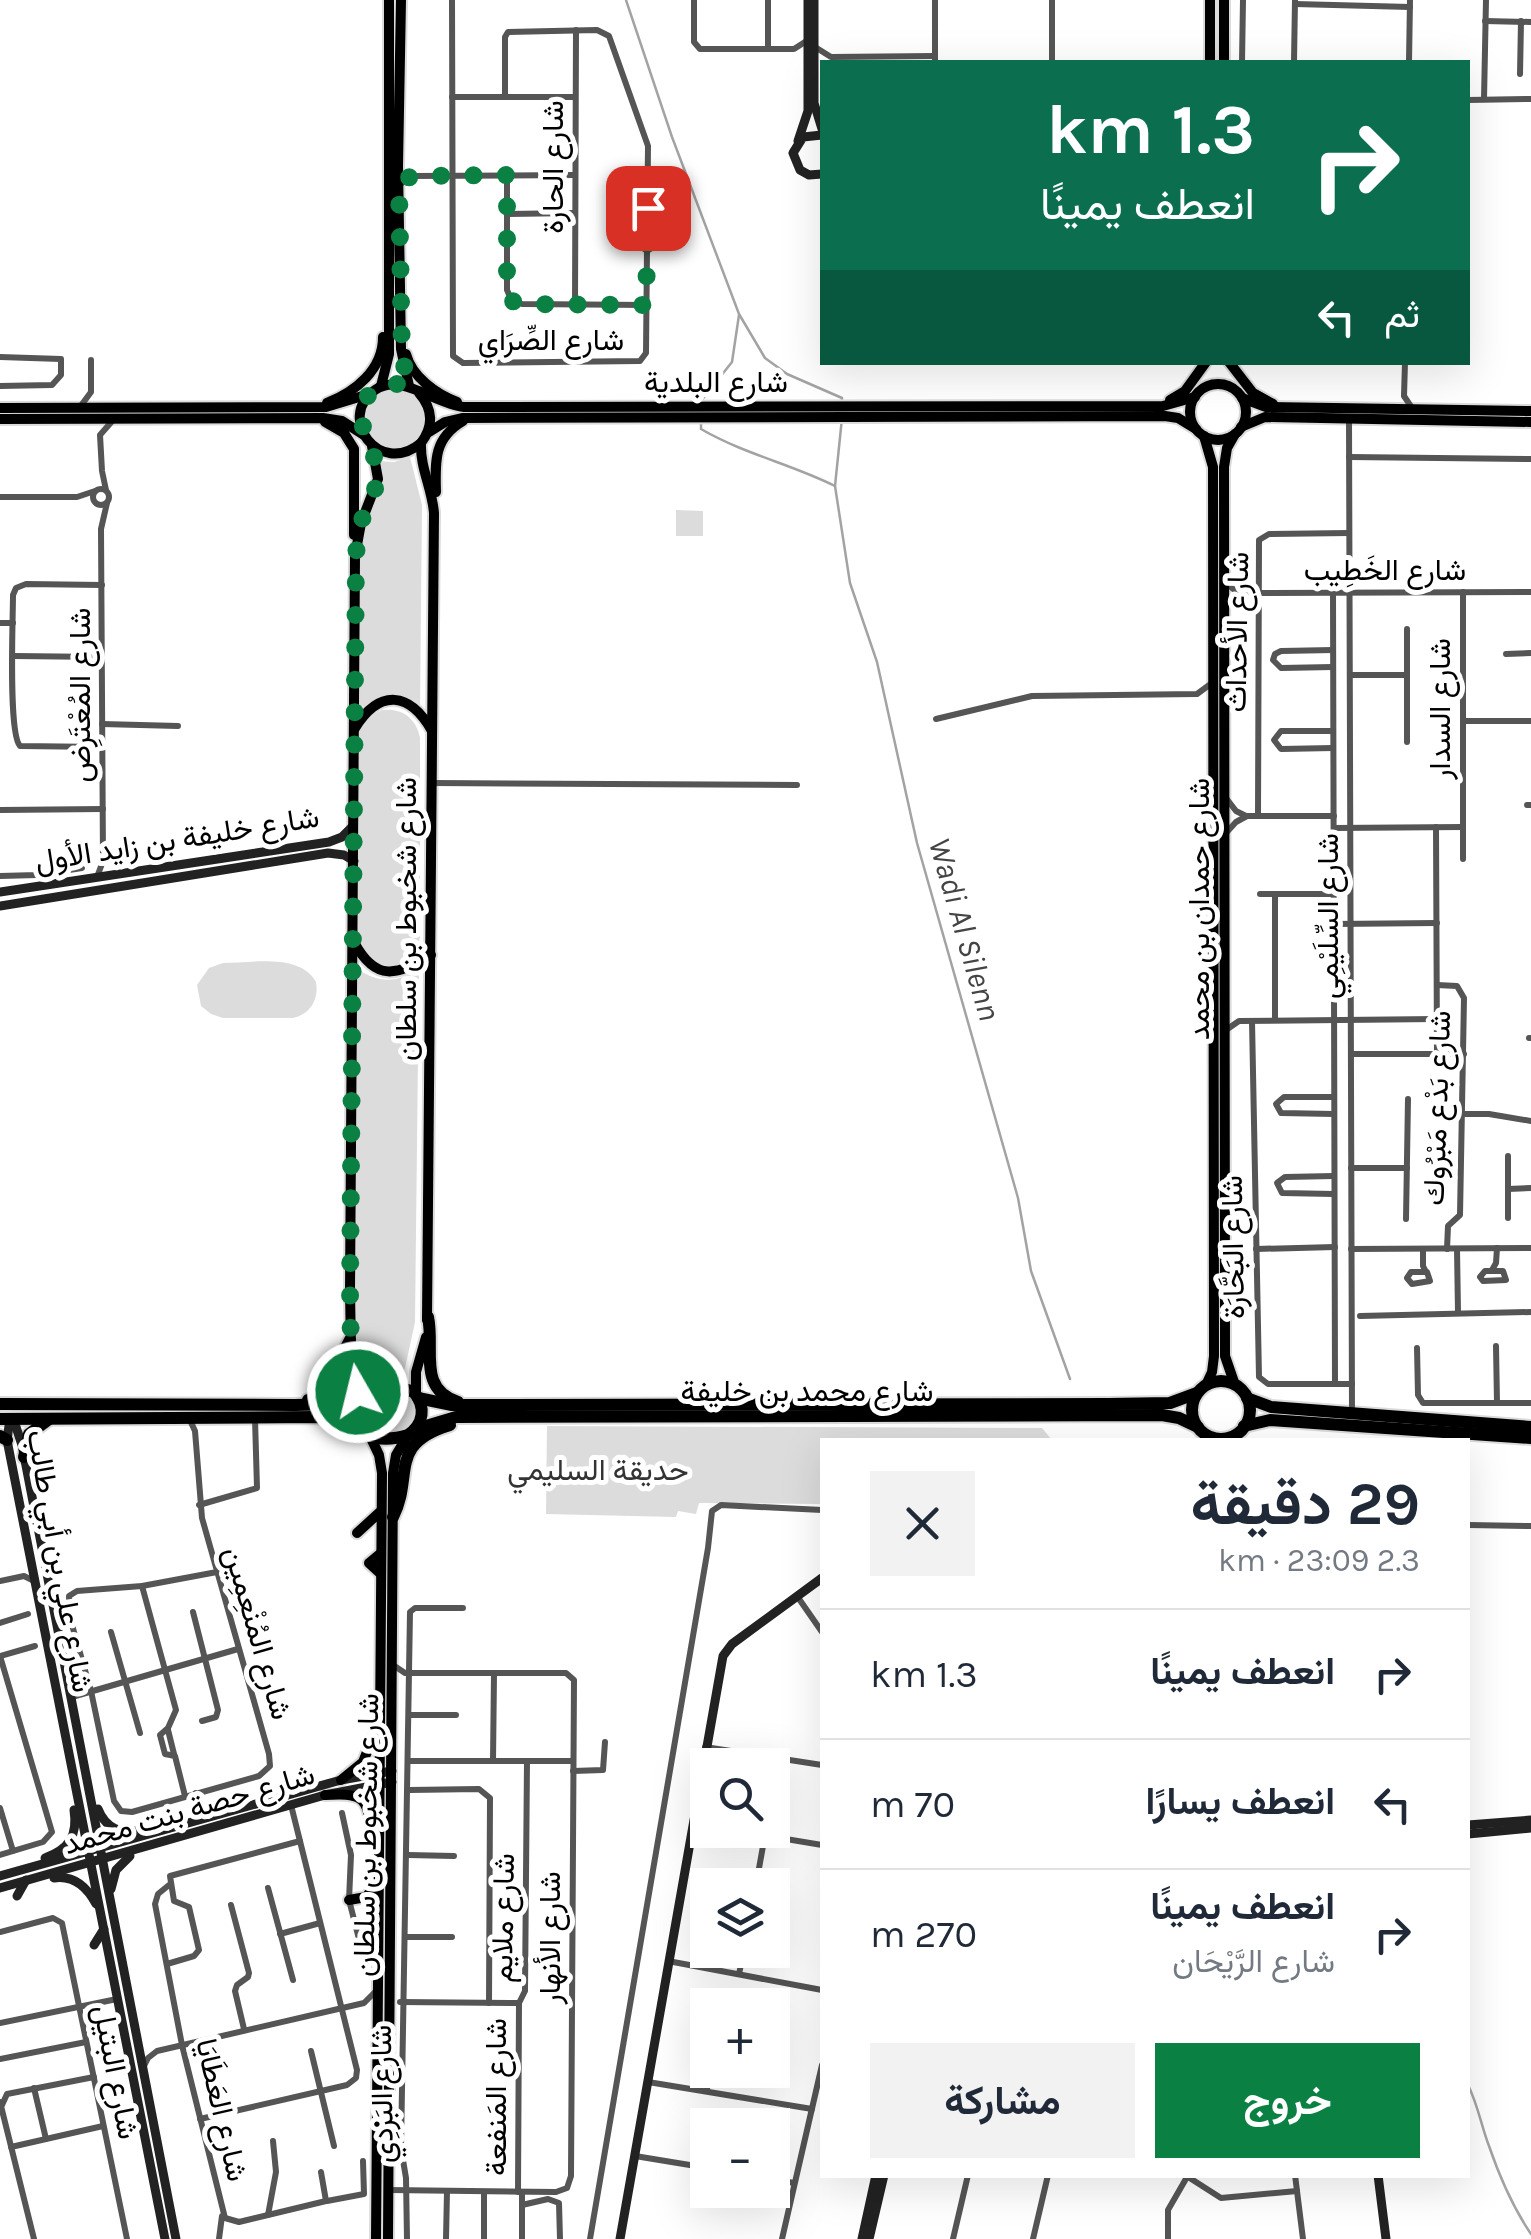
<!DOCTYPE html>
<html lang="ar">
<meta charset="utf-8">
<style>
:root{--surface:#fff;--page:#f2f2f3;--text:#1f2937;--muted:#747a83;--line:#e0e1e3;--accent:#0b8043}
body{margin:0;font-family:Karla,Vazirmatn,sans-serif;background:var(--page);color:var(--text);direction:rtl;height:100vh;display:flex;flex-direction:column;font-size:38px;white-space:nowrap}
*{box-sizing:border-box;margin:0}
p{font-size:32px;color:var(--muted)}
.icon{flex:none;width:55px;height:55px;fill:none;stroke:currentColor;stroke-width:2;stroke-linecap:round;stroke-linejoin:round}
.map{position:relative;flex:1;overflow:hidden;direction:ltr}
.details{position:absolute;left:820px;top:1438px;width:650px;height:740px;display:flex;flex-direction:column;background:var(--surface);border-radius:0px;box-shadow:0 10px 40px #0002;direction:rtl}
.details>*{flex:none}
.banner{position:absolute;left:820px;top:60px;width:650px;height:305px;border-radius:0px;box-shadow:0 10px 40px #0002;direction:rtl;background:#0b6e4f;color:#fff;overflow:hidden}
.tools{position:absolute;left:690px;top:1748px;display:grid;gap:20px}
.tools a{display:grid;place-items:center;width:100px;height:100px;border-radius:0px;background:var(--surface);box-shadow:0 10px 40px #0002;font-size:50px}
.pin{position:absolute;display:grid;place-items:center;width:85px;height:85px;color:#fff;margin:-42px;border-radius:20px;box-shadow:0 5px 15px #0006}
.me{position:absolute;width:110px;margin:-55px;rotate:352deg;stroke-linejoin:round;filter:drop-shadow(0 0 8px #0008)}
.turn{display:flex;align-items:center;gap:35px;height:210px;padding:0 50px;font-size:45px}
.turn .icon{width:130px;height:130px;stroke-width:2.5}
.turn b{display:block;font-size:70px;line-height:85px}
.then{display:flex;align-items:center;height:95px;padding:0 50px;background:#0003;gap:20px;font-size:38px}
.round{display:grid;place-items:center;flex:none;width:105px;height:105px;border-radius:0px;background:var(--page)}
.overview{display:flex;align-items:center;justify-content:space-between;height:170px;padding:0 50px}
h1{font-size:60px;font-weight:700;line-height:75px}
.cta{display:flex;gap:20px;margin-top:auto;padding:20px 50px}
.cta a{flex:1;height:115px;border-radius:0px;background:var(--accent);color:#fff;font-size:40px;font-weight:700;line-height:115px;text-align:center}
.cta a+a{background:var(--page);color:var(--text)}
ul{padding:0;list-style:none}
li{display:flex;align-items:center;gap:30px;height:130px;padding:0 50px;border-top:2px solid var(--line)}
li div{flex:1}
li b{display:block;font-size:38px}
li em{font-style:normal}
.map>svg:first-child{display:block}
.green{fill:#dcdcdc}
.lines{fill:none;stroke-linecap:round;stroke-linejoin:round}
.stream{stroke:#a3a3a3;stroke-width:2.5}
.primary-casing{stroke:#dbdbdb;stroke-width:14}
.highway-casing{stroke:#dbdbdb;stroke-width:16}
.street{stroke:#555;stroke-width:6}
.secondary{stroke:#222;stroke-width:9}
.primary{stroke:#000;stroke-width:10}
.highway{stroke:#000;stroke-width:12}
.route{stroke:#0b8043;stroke-width:18;stroke-dasharray:0 32.4}
.labels{text-anchor:middle;stroke-width:10;stroke-linejoin:round;paint-order:stroke}
.street-label{font-size:30px;fill:#000;stroke:#fff}
.park-label{font-size:30px;fill:#333;stroke:#fff}
.water-label{font-size:32px;font-style:italic;fill:#444;stroke:#fff}
</style>
<div class="map">
<svg width="1531" height="2239" viewBox="0 0 1531 2239">
<rect width="100%" height="100%" fill="#fff"/>
<g class="green">
<circle cx="396" cy="419" r="30"/>
<polygon points="410,457 422,505 420,709 382,697 357,709 357,545 371,502 376,461 394,462"/>
<polygon points="676,510 703,511 703,536 676,536"/>
<path d="M382,710C402,708 416,718 420,738V938C414,961 401,966 379,967L357,948L358,733L364,720Z"/>
<path d="M223,963C252,963 300,953 316,982C319,1000 310,1014 293,1018H223L211,1014L201,1006L197,985L209,968Z"/>
<path d="M356,968C377,983 398,984 419,968L415,1322L402,1382L378,1380L357,1383L352,1356Z"/>
<polygon points="380,1388 412,1394 419,1416 406,1432 370,1433 356,1413 358,1401"/>
<polygon points="547,1426 1042,1428 1052,1440 822,1440 822,1504 699,1503 696,1514 678,1511 676,1517 546,1514"/>
</g>
<g class="lines">
<g class="stream">
<polyline points="626,0 672,137 739,314 765,358 787,374 842,398 842,400"/>
<polyline points="701,401 732,362 739,315"/>
<polyline points="842,418 835,486 850,583 877,662 917,843 1018,1198 1031,1271 1070,1379"/>
<path d="M701,424V429C744,454 791,464 835,486"/>
<path d="M1468,2085C1478,2105 1481,2125 1489,2146C1500,2178 1512,2206 1531,2234"/>
</g>
<defs>
<g id="primary">
<polyline points="401,0 398,166 401,349 409,386"/>
<polyline points="1210,0 1210,62"/>
<polyline points="1224,0 1224,62"/>
<path d="M406,354C412,377 436,394 457,402"/>
<polyline points="1229,362 1253,393 1273,404"/>
<circle cx="1218" cy="412" r="28"/>
<polyline points="381,386 389,354 389,0"/>
<path d="M419,393C433,409 434,426 421,443C379,478 336,417 375,390C401,372 434,404 464,407L1163,406L1195,397"/>
<polyline points="1242,398 1266,407 1531,411"/>
<polyline points="1170,400 1185,391 1206,362"/>
<path d="M327,403C355,392 383,370 383,337"/>
<polyline points="0,408 326,407 369,394"/>
<polyline points="0,419 323,418 342,421 364,435"/>
<polyline points="325,422 344,433 354,449 354,535"/>
<polyline points="1241,427 1265,417 1531,422"/>
<polyline points="429,432 445,422 462,418 1165,416 1178,418 1196,429"/>
<polyline points="1235,434 1227,448 1224,467 1225,1356 1235,1385"/>
<polyline points="1204,436 1213,467 1214,1356 1212,1372 1206,1385"/>
<path d="M421,443C420,468 432,488 434,513L427,1320"/>
<path d="M436,492C435,460 434,438 463,421"/>
<path d="M355,728C380,688 410,692 432,731"/>
<path d="M354,942C376,983 397,975 431,955"/>
<polyline points="416,1395 416,1372 426,1337"/>
<polyline points="358,1396 351,1350 350,1291 355,556 361,523 378,479 372,446"/>
<polyline points="370,1436 379,1455 382,1473 376,2239"/>
<polyline points="357,1533 380,1512"/>
<polyline points="381,1574 369,1563 381,1553"/>
<polyline points="341,1780 363,1762 374,1734"/>
<path d="M325,1795C359,1793 369,1795 371,1832"/>
<polyline points="349,1900 366,1897 377,1884"/>
<polyline points="388,2239 393,1473 396,1455 408,1435"/>
</g>
<g id="highway">
<path d="M428,1317C435,1349 417,1389 458,1402"/>
<circle cx="1221" cy="1410" r="29"/>
<path d="M388,1384L414,1392C426,1407 424,1424 408,1435C388,1441 367,1441 355,1422L354,1403L364,1390Z"/>
<polyline points="418,1398 452,1405 1108,1404 1170,1403 1197,1393"/>
<polyline points="1247,1398 1271,1407 1531,1427"/>
<path d="M308,1400C358,1390 333,1367 350,1340"/>
<polyline points="0,1404 295,1405 334,1404 356,1399"/>
<polyline points="0,1419 317,1417 357,1426"/>
<polyline points="1244,1426 1270,1420 1531,1438"/>
<polyline points="416,1429 456,1417 1162,1415 1179,1418 1198,1427"/>
<polyline points="0,1436 7,1440"/>
<polyline points="24,1457 29,1434 48,1420"/>
<path d="M393,1517C414,1476 387,1444 450,1425"/>
</g>
</defs>
<use href="#primary" class="primary-casing"/>
<use href="#highway" class="highway-casing"/>
<g class="street">
<polyline points="452,0 453,356 463,363 640,361 646,353 648,146 609,36 597,30 508,32 505,37 505,97"/>
<polyline points="694,0 694,42 700,49 794,49 808,40"/>
<polyline points="768,0 768,49"/>
<polyline points="935,0 935,62"/>
<polyline points="1052,0 1052,62"/>
<polyline points="1295,4 1410,7"/>
<polyline points="1485,21 1531,22"/>
<polyline points="815,47 831,57 935,56"/>
<polyline points="1242,62 1243,0"/>
<polyline points="1294,62 1295,0"/>
<polyline points="1409,62 1410,0"/>
<polyline points="1520,74 1521,21"/>
<polyline points="452,97 575,97"/>
<polyline points="1484,99 1486,0"/>
<polyline points="1468,100 1531,99"/>
<polyline points="507,175 507,290 512,301 522,304 647,305"/>
<polyline points="399,185 411,176 575,175"/>
<polyline points="507,214 575,213"/>
<polyline points="575,305 576,30"/>
<polyline points="0,357 61,359 61,375 52,385 0,386"/>
<polyline points="1405,362 1404,396 1412,408"/>
<polyline points="80,407 91,392 91,360"/>
<polyline points="1349,419 1352,1412"/>
<polyline points="1349,457 1531,459"/>
<circle cx="101" cy="497" r="8"/>
<polyline points="106,490 102,471 100,435 114,419"/>
<polyline points="0,497 77,497 95,491"/>
<polyline points="1226,583 1238,593 1531,592"/>
<path d="M102,585L26,584L16,588L13,595C13,620 8,733 20,746L102,747"/>
<polyline points="1333,592 1335,1384"/>
<polyline points="1463,592 1463,859"/>
<polyline points="0,623 13,623"/>
<polyline points="1407,629 1407,742"/>
<polyline points="1333,650 1281,651 1275,654 1273,660 1281,668 1333,667"/>
<polyline points="1506,654 1531,653"/>
<polyline points="14,656 102,657"/>
<polyline points="1350,675 1407,675"/>
<polyline points="936,719 1032,696 1197,694 1212,683"/>
<polyline points="1463,721 1531,721"/>
<polyline points="102,724 178,726"/>
<polyline points="1333,731 1281,731 1274,740 1281,749 1333,748"/>
<polyline points="432,783 797,785"/>
<polyline points="1226,798 1236,811 1246,816"/>
<polyline points="1527,805 1531,805"/>
<polyline points="0,810 103,809"/>
<polyline points="1258,816 1259,540 1269,534 1349,533"/>
<polyline points="1436,827 1437,1054"/>
<polyline points="1334,828 1463,827"/>
<polyline points="1226,833 1236,822 1247,816 1334,816"/>
<polyline points="0,876 37,875 82,868"/>
<polyline points="97,877 103,861 101,529 107,503"/>
<polyline points="1260,894 1334,894"/>
<polyline points="1275,894 1275,1020"/>
<polyline points="1334,924 1437,923"/>
<polyline points="1437,985 1457,986 1464,998 1460,1215 1448,1226 1447,1249"/>
<polyline points="1252,1021 1259,1377 1268,1384 1352,1384"/>
<polyline points="1226,1030 1239,1021 1437,1019"/>
<polyline points="1529,1038 1531,1038"/>
<polyline points="1351,1054 1464,1054"/>
<polyline points="1334,1097 1284,1097 1276,1104 1281,1113 1334,1114"/>
<polyline points="1463,1114 1489,1114 1531,1121"/>
<polyline points="1508,1156 1508,1218"/>
<polyline points="1351,1168 1407,1168"/>
<polyline points="1508,1189 1531,1188"/>
<polyline points="1334,1194 1282,1193 1277,1183 1285,1177 1334,1176"/>
<polyline points="1406,1219 1408,1099"/>
<polyline points="1256,1249 1335,1247"/>
<polyline points="1351,1249 1531,1248"/>
<polyline points="1423,1249 1423,1266 1426,1272"/>
<polyline points="1457,1249 1458,1312"/>
<polyline points="1492,1270 1496,1263 1497,1248"/>
<polygon points="1485,1271 1503,1271 1506,1280 1483,1281 1480,1277"/>
<polygon points="1411,1272 1427,1272 1430,1281 1412,1284 1407,1278"/>
<polyline points="1360,1316 1531,1312"/>
<polyline points="1496,1346 1497,1403"/>
<polyline points="1417,1348 1418,1395 1423,1403 1531,1403"/>
<polyline points="189,1418 195,1431 202,1518 269,1754 270,1766 259,1776 132,1812 121,1811 114,1801 91,1691 70,1618 69,1596 77,1591 142,1586 217,1572"/>
<polyline points="199,1505 257,1488 255,1419"/>
<polyline points="1468,1525 1531,1526"/>
<polyline points="0,1581 24,1576 36,1582"/>
<polyline points="142,1586 176,1710 168,1728 160,1735 165,1754 175,1756 185,1796"/>
<polyline points="797,1596 822,1632"/>
<polyline points="193,1612 218,1710 216,1717 202,1721"/>
<polyline points="0,1623 28,1614"/>
<polyline points="111,1632 140,1733"/>
<polyline points="72,1697 238,1649"/>
<polyline points="410,1715 456,1715"/>
<polyline points="168,1730 174,1754"/>
<polyline points="705,1747 822,1765"/>
<polyline points="409,1761 573,1761"/>
<polyline points="493,1761 494,1674"/>
<polyline points="573,1771 603,1770 605,1742"/>
<polyline points="409,1790 479,1789 490,1798 489,2003"/>
<polyline points="196,1793 203,1818"/>
<polyline points="0,1808 13,1851"/>
<polyline points="342,1813 351,1855 349,1900 359,1939"/>
<polyline points="732,1830 822,1845"/>
<polyline points="0,1855 43,1842 52,1832 0,1656 35,1646"/>
<polyline points="408,1855 454,1856"/>
<polyline points="169,1885 158,1894 155,1904 182,2045 225,2218 239,2222 326,2201 321,2172"/>
<polyline points="756,1885 765,1835"/>
<polyline points="268,1888 293,1980"/>
<polyline points="231,1905 249,1973 248,1977 237,1985 235,1991 244,2029"/>
<polyline points="0,1932 53,1918 62,1923 127,2239"/>
<polyline points="280,1934 320,1923"/>
<polyline points="405,1937 452,1937"/>
<polyline points="668,1961 822,1990"/>
<polyline points="167,1964 194,1956 199,1950 189,1907 174,1901 170,1876 300,1841"/>
<polyline points="739,1974 744,1950"/>
<polyline points="400,2002 519,2003"/>
<polyline points="0,2023 117,1999"/>
<polyline points="311,2051 334,2146"/>
<polyline points="0,2059 86,2042"/>
<polyline points="143,2068 148,2058 157,2051 364,2003 376,1991"/>
<polyline points="648,2082 812,2109"/>
<polyline points="34,2088 46,2139"/>
<polyline points="706,2091 714,2070"/>
<polyline points="0,2102 34,2239"/>
<polyline points="2,2105 7,2094 94,2077"/>
<polyline points="200,2119 347,2085 356,2078 357,2070 291,1805"/>
<polyline points="11,2147 103,2126"/>
<polyline points="635,2156 708,2168"/>
<polyline points="1185,2175 1221,2198 1297,2191"/>
<polyline points="1295,2175 1303,2239"/>
<polyline points="772,2179 794,2183"/>
<polyline points="389,2190 556,2192 567,2188 571,2176 574,1680 566,1673 405,1673 393,1665"/>
<polyline points="484,2192 484,2239"/>
<polyline points="518,2192 519,2003 525,1991 527,1761"/>
<polyline points="327,2201 364,2194 363,2161"/>
<polyline points="522,2205 548,2199 559,2203 560,2239"/>
<polyline points="268,2215 276,2172 273,2141"/>
<polyline points="219,2239 222,2216"/>
<polyline points="407,2239 406,2178 401,2148 410,1612 415,1608 463,1608"/>
<polyline points="446,2239 447,2191"/>
<polyline points="522,2239 522,2192"/>
<polyline points="590,2239 708,1548 712,1511 721,1505 822,1510"/>
<polyline points="782,2239 822,2065"/>
<polyline points="953,2239 968,2175"/>
<polyline points="1033,2239 1048,2175"/>
<polyline points="1168,2239 1168,2210 1187,2177"/>
</g>
<g class="secondary">
<polyline points="814,0 814,103 822,129"/>
<polyline points="822,135 803,137 793,153 800,170 809,175 822,174"/>
<polyline points="798,141 808,111 808,0"/>
<polyline points="0,892 329,842 342,837 353,826"/>
<polyline points="0,906 328,853 344,855 354,861"/>
<polyline points="10,1419 7,1440 165,2239"/>
<polyline points="10,1420 16,1427 22,1445 176,2239"/>
<path d="M98,1809C106,1829 121,1834 141,1830"/>
<polyline points="1468,1825 1531,1820"/>
<polyline points="1468,1834 1531,1828"/>
<path d="M45,1858C69,1849 78,1836 74,1810"/>
<polyline points="0,1876 341,1780 392,1771"/>
<path d="M54,1878C74,1875 87,1887 96,1904"/>
<polyline points="0,1888 325,1795 392,1782"/>
<polyline points="111,1889 116,1870 130,1856"/>
<polyline points="17,1896 26,1880"/>
<polyline points="94,1945 104,1929"/>
<polyline points="1378,2175 1386,2239"/>
<polyline points="620,2239 723,1656 732,1644 822,1578"/>
<polyline points="862,2239 876,2175"/>
<polyline points="869,2239 884,2175"/>
</g>
<use href="#primary" class="primary"/>
<use href="#highway" class="highway"/>
</g>
<g class="lines">
<path class="route" d="M358,1392L351,1350L350,1291L356,556C357,543 358,530 363,517C368,505 375,494 377,480C382,449 338,411 378,388C388,383 398,383 409,386L402,357L399,185L411,176L507,175V292L512,301L522,304L646,305L648,208"/>
</g>
<g class="labels">
<g class="street-label">
<text transform="translate(553 167) rotate(-90)" y="10">شارع الحارة</text>
<text x="551" y="350">شارع الصِّرَاي</text>
<text x="716" y="392">شارع البلدية</text>
<text x="1385" y="580">شارع الخَطِيب</text>
<text transform="translate(1237 632) rotate(-89)" y="10">شارع الأحداث</text>
<text transform="translate(80 695) rotate(-90)" y="10">شارع المُعْتَرِض</text>
<text transform="translate(1440 709) rotate(-90)" y="10">شارع السدار</text>
<text transform="translate(177 839) rotate(-9)" y="10">شارع خليفة بن زايد الأول</text>
<text transform="translate(1199 909) rotate(-90)" y="10">شارع حمدان بن محمد</text>
<text transform="translate(1328 916) rotate(-90)" y="10">شارع السِّلَيْمِي</text>
<text transform="translate(406 919) rotate(-90)" y="10">شارع شخبوط بن سلطان</text>
<text transform="translate(1437 1108) rotate(-88)" y="10">شارع بَدْع مَبْرُوك</text>
<text transform="translate(1233 1247) rotate(-91)" y="10">شارع البَحَّارَة</text>
<text x="807" y="1401">شارع محمد بن خليفة</text>
<text transform="translate(60 1561) rotate(80)" y="10">شارع علي بن أبي طالب</text>
<text transform="translate(258 1633) rotate(74)" y="10">شارع المُنْعِمِين</text>
<text transform="translate(189 1809) rotate(-16)" y="10">شارع حصة بنت محمد</text>
<text transform="translate(366 1835) rotate(-89)" y="10">شارع شخبوط بن سلطان</text>
<text transform="translate(503 1918) rotate(-89)" y="10">شارع ملايم</text>
<text transform="translate(550 1938) rotate(-90)" y="10">شارع الأنهار</text>
<text transform="translate(116 2072) rotate(79)" y="10">شارع البتيل</text>
<text transform="translate(382 2094) rotate(-91)" y="10">شارع البَرْدِي</text>
<text transform="translate(496 2097) rotate(-90)" y="10">شارع المَنفعة</text>
<text transform="translate(222 2110) rotate(77)" y="10">شارع العَطَايَا</text>
</g>
<g class="park-label">
<text x="598" y="1480">حديقة السليمي</text>
</g>
<g class="water-label">
<text transform="translate(965 929) rotate(74)" y="11">Wadi Al Silenn</text>
</g>
</g>
</svg>
<div class="tools">
<a><svg class="icon" aria-label="search" viewBox="0 0 24 24"><circle cx="10" cy="10" r="6"/><path d="M15 15l6 6"/></svg></a>
<a><svg class="icon" aria-label="layers" viewBox="0 0 24 24"><path d="M12 4l9 5-9 5-9-5zM3 14l9 5 9-5"/></svg></a>
<a>+</a>
<a>−</a>
</div>
<div class="pin" style="left:648px;top:208px;background:#d93025"><svg class="icon" aria-label="arrive" viewBox="0 0 24 24"><path d="M6 21V4h12l-3 4 3 4H6"/></svg></div>
<svg class="me" style="left:358px;top:1392px" viewBox="-20 -20 40 40"><circle r="17" fill="#0b8043" stroke="#fff" stroke-width="3"/><path d="M0-11L8 9 0 5-8 9z" fill="#fff"/></svg>
<div class="banner">
<div class="turn"><svg class="icon" aria-label="right" viewBox="0 0 24 24"><path d="M7 20v-9h11M14 6l5 5-5 5"/></svg><div><b>1.3 km</b>انعطف يمينًا</div></div>
<div class="then">ثم<svg class="icon" aria-label="left" viewBox="0 0 24 24"><path d="M17 20v-9H6M10 6l-5 5 5 5"/></svg></div>
</div>
<section class="details">
<div class="overview"><div><h1>29 دقيقة</h1><p>2.3 km · 23:09</p></div><a class="round"><svg class="icon" aria-label="close" viewBox="0 0 24 24"><path d="M6 6l12 12M18 6L6 18"/></svg></a></div>
<ul>
<li><svg class="icon" aria-label="right" viewBox="0 0 24 24"><path d="M7 20v-9h11M14 6l5 5-5 5"/></svg><div><b>انعطف يمينًا</b></div><em>1.3 km</em></li>
<li><svg class="icon" aria-label="left" viewBox="0 0 24 24"><path d="M17 20v-9H6M10 6l-5 5 5 5"/></svg><div><b>انعطف يسارًا</b></div><em>70 m</em></li>
<li><svg class="icon" aria-label="right" viewBox="0 0 24 24"><path d="M7 20v-9h11M14 6l5 5-5 5"/></svg><div><b>انعطف يمينًا</b><p>شارع الرَّيْحَان</p></div><em>270 m</em></li>
</ul>
<div class="cta"><a>خروج</a><a>مشاركة</a></div>
</section>
</div>
